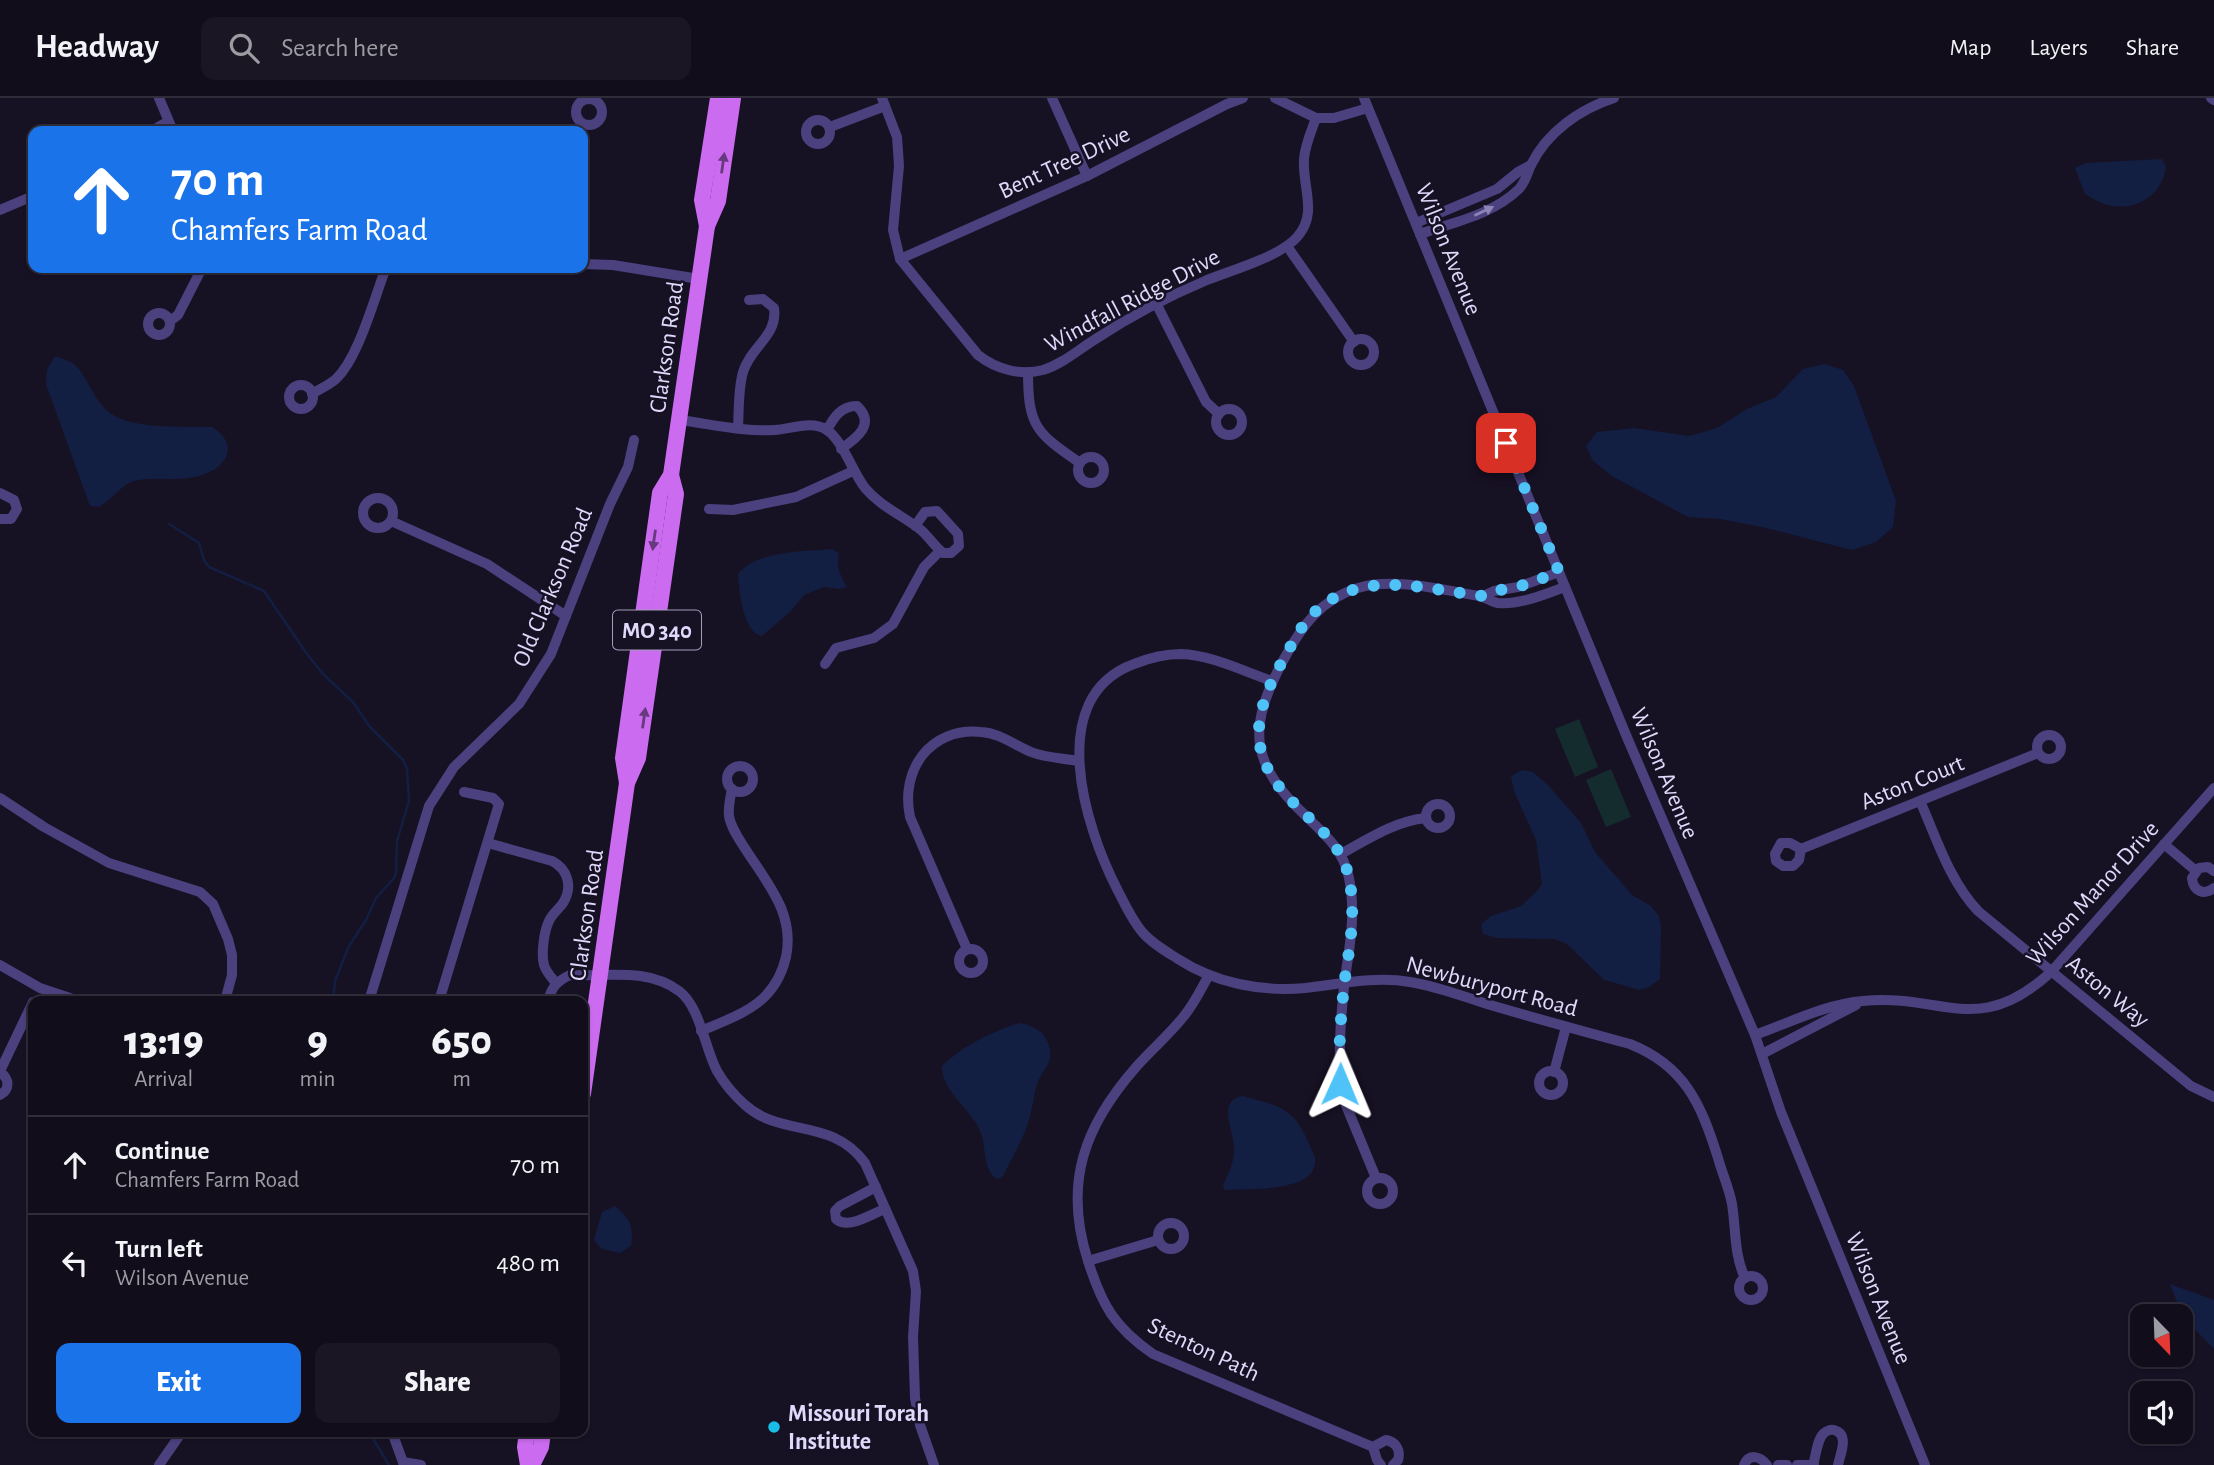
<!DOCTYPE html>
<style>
:root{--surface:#110d1b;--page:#1a1624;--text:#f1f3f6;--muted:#9c9ca3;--line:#302d3a;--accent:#1a73e8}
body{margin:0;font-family:"Alegreya Sans",sans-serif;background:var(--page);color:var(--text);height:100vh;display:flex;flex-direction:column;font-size:26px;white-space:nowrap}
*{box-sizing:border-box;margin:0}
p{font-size:23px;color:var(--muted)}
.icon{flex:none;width:38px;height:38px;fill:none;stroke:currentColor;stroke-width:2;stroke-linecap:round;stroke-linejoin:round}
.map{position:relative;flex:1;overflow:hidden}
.sheet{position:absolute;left:28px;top:898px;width:560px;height:441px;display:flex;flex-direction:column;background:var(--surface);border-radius:14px;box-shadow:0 2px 5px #0004,0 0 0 2px var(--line)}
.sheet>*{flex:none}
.top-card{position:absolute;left:28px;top:28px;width:560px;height:147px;border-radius:14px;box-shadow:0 2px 5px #0004,0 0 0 2px var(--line);background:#1a73e8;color:#fff;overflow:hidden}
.needle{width:46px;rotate:157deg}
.buttons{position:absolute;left:2130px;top:1206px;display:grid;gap:14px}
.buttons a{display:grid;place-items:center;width:63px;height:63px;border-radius:14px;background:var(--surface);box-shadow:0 2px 5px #0004,0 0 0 2px var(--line);font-size:35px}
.pin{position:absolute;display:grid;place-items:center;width:60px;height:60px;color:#fff;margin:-30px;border-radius:14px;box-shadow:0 4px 10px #0006}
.me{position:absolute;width:77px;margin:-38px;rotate:1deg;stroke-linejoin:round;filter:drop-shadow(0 0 5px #0008)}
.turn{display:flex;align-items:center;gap:24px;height:147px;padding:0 28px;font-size:32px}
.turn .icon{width:91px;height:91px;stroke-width:2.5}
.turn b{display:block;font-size:49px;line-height:60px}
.eta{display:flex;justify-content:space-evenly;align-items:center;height:119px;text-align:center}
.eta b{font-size:42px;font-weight:800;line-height:49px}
.cta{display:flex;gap:14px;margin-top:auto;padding:14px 28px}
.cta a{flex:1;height:80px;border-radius:14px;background:var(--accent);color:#fff;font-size:28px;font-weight:800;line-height:80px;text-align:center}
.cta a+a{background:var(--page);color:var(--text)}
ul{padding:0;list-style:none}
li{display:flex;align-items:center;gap:21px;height:98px;padding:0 28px;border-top:2px solid var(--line)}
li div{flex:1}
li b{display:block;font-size:26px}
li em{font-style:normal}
header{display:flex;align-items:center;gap:42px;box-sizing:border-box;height:98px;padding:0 35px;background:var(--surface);border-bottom:2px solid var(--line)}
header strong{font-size:33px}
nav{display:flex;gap:38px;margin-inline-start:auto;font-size:24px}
.search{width:490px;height:63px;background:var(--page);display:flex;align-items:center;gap:18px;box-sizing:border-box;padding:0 24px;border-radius:14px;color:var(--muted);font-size:26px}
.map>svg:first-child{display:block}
.green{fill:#152c2e}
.water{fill:#121f43}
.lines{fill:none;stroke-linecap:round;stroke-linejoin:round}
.stream{stroke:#121f43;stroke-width:2.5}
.street{stroke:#4a417e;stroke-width:10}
.primary{stroke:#cb6bef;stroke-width:16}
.oneway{fill:#68397f}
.oneway2{fill:#8e85b6}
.route{stroke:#4fc3f7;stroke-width:12;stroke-dasharray:0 21.6}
.poi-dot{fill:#19bee7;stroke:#171124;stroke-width:2.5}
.labels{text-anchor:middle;stroke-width:5;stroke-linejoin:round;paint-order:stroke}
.shield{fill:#171124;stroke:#a49dba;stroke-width:2}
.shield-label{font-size:23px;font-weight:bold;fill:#e0d9fb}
.street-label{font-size:24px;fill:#e0d9fb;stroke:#171124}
.poi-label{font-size:24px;font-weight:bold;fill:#e0d9fb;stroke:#171124;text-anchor:start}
</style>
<header>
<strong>Headway</strong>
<div class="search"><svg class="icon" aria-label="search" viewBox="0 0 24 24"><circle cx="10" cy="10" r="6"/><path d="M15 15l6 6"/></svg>Search here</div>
<nav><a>Map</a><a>Layers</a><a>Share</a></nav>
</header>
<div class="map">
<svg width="2214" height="1367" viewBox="0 0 2214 1367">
<rect width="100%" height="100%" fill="#171124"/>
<g class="green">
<polygon points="1579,621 1598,669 1575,679 1555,631"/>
<polygon points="1611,671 1631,719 1606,729 1586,682"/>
</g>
<g class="water">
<path d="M2162,61L2166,69C2162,96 2139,112 2112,108C2102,106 2093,101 2085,96L2075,70L2086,65Z"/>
<path d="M55,258C61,261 70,262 75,267C89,281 94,303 110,315C133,332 184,328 212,329C241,347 226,371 199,378C178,384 155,378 134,383C121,387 111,402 99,409L90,408L46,286L47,272Z"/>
<polygon points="1825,266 1843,272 1854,288 1896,403 1893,429 1876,444 1852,452 1762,429 1720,421 1688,419 1612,378 1593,363 1586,348 1597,334 1634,330 1689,338 1717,330 1747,311 1776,299 1803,271"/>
<path d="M832,451L839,455C836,469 840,477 847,489L840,491L824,489L804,497L791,513L762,538C743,535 739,493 738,476C757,452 804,454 832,451Z"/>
<polygon points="1522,672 1533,674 1548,687 1581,725 1595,754 1632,797 1651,808 1659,818 1661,828 1660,881 1649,889 1639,892 1633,890 1604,882 1567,846 1554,841 1497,840 1483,836 1481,826 1491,818 1521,808 1537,793 1542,786 1536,742 1514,693 1511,678"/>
<path d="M1019,925C1035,928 1046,934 1050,951C1053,966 1041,973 1037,986C1033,1000 1032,1015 1027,1028C1021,1045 1011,1062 1003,1078L997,1081C983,1073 986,1049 981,1035C972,1011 942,995 942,968C962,948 992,934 1019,925Z"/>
<path d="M1243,998C1292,1011 1295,1013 1315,1059C1320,1096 1248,1090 1225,1092L1223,1088C1228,1076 1235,1063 1234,1050C1234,1032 1216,1002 1243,998Z"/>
<path d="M615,1108C630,1122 634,1127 631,1148L620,1155L602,1151L594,1142L602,1114Z"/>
<polygon points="2170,1186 2214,1202 2214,1251 2183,1219"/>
</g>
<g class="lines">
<g class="stream">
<polyline points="169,426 199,445 204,462 209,469 264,493 307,556 323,576 353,604 370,629 403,662 407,671 409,703 397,743 396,775 394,780 376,800 366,822 349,848 335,883 333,903"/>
<polyline points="369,1334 389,1367"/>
</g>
<g class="street">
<polyline points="159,0 173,33"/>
<path d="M882,0L897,39L898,53L899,68L893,132L900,161L978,257C996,271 1020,278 1043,272C1062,266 1077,253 1094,242C1129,219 1169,198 1207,182C1232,172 1282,158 1298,138C1318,115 1302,88 1304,61C1305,47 1311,34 1316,20"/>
<polyline points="1052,0 1087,78"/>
<polyline points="1275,0 1316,20 1334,20 1368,10"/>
<polyline points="1364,0 1626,637 1755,937 1781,1014 1925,1367"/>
<polyline points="2211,0 2214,2"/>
<circle cx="589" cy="14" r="13"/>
<circle cx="818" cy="34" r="12"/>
<polyline points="830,29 885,8"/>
<polyline points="151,33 167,24"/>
<polyline points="0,112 33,98"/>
<polyline points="1416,125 1497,91 1518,74 1531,67"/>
<path d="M1420,136C1454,124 1492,117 1519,91C1526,83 1527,76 1531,67C1547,34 1580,11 1614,0"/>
<polyline points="1287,148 1354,244"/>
<polyline points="900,161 1087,78 1227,6 1243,0"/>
<polyline points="583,166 613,167 699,181"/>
<polyline points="1157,207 1206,304 1219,316"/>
<circle cx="159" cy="226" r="11"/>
<polyline points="170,223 178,217 202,170"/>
<circle cx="1361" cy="254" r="13"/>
<path d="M1028,274C1028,328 1036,335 1080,365"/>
<circle cx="301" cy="299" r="12"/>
<path d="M312,296C320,291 329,287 336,281C359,259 374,200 386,170"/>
<circle cx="1229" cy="324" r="13"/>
<path d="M679,322C711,326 743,334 775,332C791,331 812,322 827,332C843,343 853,375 865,390C881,409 902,417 921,432C929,439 935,449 943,455H951L959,448L958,436L937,413L925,414L915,428"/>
<path d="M738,330C739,312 738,292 743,274C751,248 778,238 774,210L763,201L749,202"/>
<path d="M827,332C834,319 841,308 857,308C876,326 857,340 841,351"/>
<circle cx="1091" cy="372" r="13"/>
<polyline points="0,395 14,402 17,411 11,421 0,421"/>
<circle cx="378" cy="415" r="15"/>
<polyline points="709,411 733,412 796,399 853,373"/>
<polyline points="391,423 487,466 566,518"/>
<polyline points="1483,498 1494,493 1518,489 1559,474"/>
<polyline points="825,566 836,550 874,540 893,526 924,469 940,453"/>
<path d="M1272,583C1243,573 1211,557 1181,556C1165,556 1149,560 1134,566C1044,599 1085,729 1117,791C1125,806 1132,823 1144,836C1153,846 1167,854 1178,861C1215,885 1261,894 1305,890C1340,886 1375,878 1410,884C1436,888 1462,898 1487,906C1534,920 1582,933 1630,946C1685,968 1701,1006 1718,1060C1722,1075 1729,1090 1732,1106C1736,1131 1734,1157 1745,1180"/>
<circle cx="2049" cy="649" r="12"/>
<circle cx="740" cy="681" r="13"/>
<polyline points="0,700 44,729 109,765 200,794 213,806 228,841 232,857 232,877 225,903"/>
<path d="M1920,703C1937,741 1949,782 1978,813L2191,988L2214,999"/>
<circle cx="1438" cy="718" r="12"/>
<path d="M488,745L552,763C568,771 573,789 563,805C559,811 552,816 549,823C544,833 541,856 544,867C546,874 552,880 556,885"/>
<polygon points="1781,745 1790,745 1801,751 1799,762 1793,768 1783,768 1776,763 1775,756"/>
<polyline points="2164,746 2196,773"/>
<polyline points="1801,751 2038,655"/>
<path d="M1341,756C1368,741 1395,723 1426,720"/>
<path d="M2214,773L2208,769L2199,770L2192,780C2193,793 2204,798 2214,790"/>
<circle cx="971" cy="863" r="12"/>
<path d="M967,851L910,719C900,672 930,629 981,634C1000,635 1014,647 1031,654C1046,660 1063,660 1079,663"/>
<polyline points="0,867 40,890 79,903"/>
<path d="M1209,877C1201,891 1194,906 1184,918C1170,936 1152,951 1137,968C1084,1028 1063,1085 1088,1163C1102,1207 1114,1229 1153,1256L1373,1349"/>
<polyline points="369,903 429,708 454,669 519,606 551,556 610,406 628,369 634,342"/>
<polyline points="439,903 499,706 493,700 464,694"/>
<path d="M548,903C551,890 557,883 570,877C606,879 647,869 679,893C700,908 705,951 717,973C724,985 734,997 744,1006C780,1040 832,1019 865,1065L913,1173L916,1193L913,1239L915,1300L920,1327L934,1367"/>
<path d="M701,933C741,916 775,906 786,859C795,816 768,786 746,752C739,741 731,730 729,718C728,709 730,700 732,691"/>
<path d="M1755,937C1789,925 1826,906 1863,903C1943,895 1978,941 2051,874L2214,690"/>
<polyline points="1762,956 1856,907"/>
<circle cx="1551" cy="985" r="12"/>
<polyline points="0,973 33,904"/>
<path d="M0,974C10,981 10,991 0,997"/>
<polyline points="1554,974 1566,929"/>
<path d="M1376,1080L1343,1000L1341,986C1338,952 1341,914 1345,880C1350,847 1356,814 1349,780C1344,754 1327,738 1308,720C1250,666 1246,631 1284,561C1301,529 1321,501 1358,490C1393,479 1443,492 1479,498C1486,499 1491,504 1498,505C1521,507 1545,496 1565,489"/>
<circle cx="1380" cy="1093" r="13"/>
<path d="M876,1089L840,1108L835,1113L836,1121C848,1132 871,1116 885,1111"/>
<circle cx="1171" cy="1138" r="13"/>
<polyline points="1088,1163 1158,1142"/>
<circle cx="1751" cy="1190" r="12"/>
<polyline points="392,1334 404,1367"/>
<polyline points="403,1364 421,1367"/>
<polyline points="159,1367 182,1334"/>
<path d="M1381,1367L1377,1362L1373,1349L1386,1342C1396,1344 1401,1352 1398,1362L1393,1367"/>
<path d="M1744,1367C1749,1355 1760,1358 1767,1367"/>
<polyline points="1778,1367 1787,1367"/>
<polyline points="1797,1367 1814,1367"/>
<path d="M1813,1367C1816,1358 1817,1341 1824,1335C1826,1333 1831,1331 1834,1332C1850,1336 1840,1357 1838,1367"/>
</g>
<g class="primary">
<polyline points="707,128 702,102 718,0"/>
<polyline points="627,685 623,660 660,395 671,377 707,128 718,103 733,0"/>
<polyline points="583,996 627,685 638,660 676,396 671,377"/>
<polyline points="527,1334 525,1349 528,1367"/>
<polyline points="532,1367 541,1349 543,1334"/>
</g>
</g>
<defs><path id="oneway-solid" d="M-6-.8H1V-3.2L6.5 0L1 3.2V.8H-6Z" transform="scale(1.75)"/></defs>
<g class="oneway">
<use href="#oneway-solid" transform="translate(723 65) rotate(-82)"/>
<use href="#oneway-solid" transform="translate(654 442) rotate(98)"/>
<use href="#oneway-solid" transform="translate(644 620) rotate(-82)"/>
</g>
<use class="oneway2" href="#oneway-solid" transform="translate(1484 113) rotate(-25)"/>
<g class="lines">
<path class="route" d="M1340,986C1338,952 1341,914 1345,880C1350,847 1356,814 1349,780C1339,729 1281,710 1264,662C1252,631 1263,600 1278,571C1288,554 1296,536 1308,521C1355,468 1423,491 1483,498L1494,493L1518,489L1559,474L1506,345"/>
</g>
<circle class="poi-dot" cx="774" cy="1329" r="7"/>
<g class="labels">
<rect class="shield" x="613" y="512.5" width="88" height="39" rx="5"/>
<g class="shield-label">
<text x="657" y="540">MO 340</text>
</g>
<g class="street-label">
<text transform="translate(1064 64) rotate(-25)" y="8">Bent Tree Drive</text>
<text transform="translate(1449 151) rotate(68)" y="8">Wilson Avenue</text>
<text transform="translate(1132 202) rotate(-28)" y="8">Windfall Ridge Drive</text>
<text transform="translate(666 249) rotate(-82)" y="8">Clarkson Road</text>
<text transform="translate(552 489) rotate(-67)" y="8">Old Clarkson Road</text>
<text transform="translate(1665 675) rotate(67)" y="8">Wilson Avenue</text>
<text transform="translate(1912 684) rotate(-22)" y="8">Aston Court</text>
<text transform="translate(2092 795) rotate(-48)" y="8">Wilson Manor Drive</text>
<text transform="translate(586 817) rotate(-82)" y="8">Clarkson Road</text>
<text transform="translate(1492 888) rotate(15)" y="8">Newburyport Road</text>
<text transform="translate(2108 893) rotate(39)" y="8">Aston Way</text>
<text transform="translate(1879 1200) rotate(68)" y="8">Wilson Avenue</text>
<text transform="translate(1204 1251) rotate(25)" y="8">Stenton Path</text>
</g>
<g class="poi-label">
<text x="788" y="1323">Missouri Torah<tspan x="788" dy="28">Institute</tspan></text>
</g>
</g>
</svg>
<div class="buttons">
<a><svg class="needle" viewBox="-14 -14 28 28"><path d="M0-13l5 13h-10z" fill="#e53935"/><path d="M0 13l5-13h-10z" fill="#9c9ca3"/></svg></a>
<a><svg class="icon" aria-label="sound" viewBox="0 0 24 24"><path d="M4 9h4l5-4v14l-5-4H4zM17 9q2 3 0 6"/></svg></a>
</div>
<div class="pin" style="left:1506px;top:345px;background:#d93025"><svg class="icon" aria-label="arrive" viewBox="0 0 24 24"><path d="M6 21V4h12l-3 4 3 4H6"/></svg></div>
<svg class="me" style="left:1340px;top:986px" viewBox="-20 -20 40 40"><path d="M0-17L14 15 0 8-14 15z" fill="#4fc3f7" stroke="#fff" stroke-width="4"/></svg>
<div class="top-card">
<div class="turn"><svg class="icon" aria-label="ahead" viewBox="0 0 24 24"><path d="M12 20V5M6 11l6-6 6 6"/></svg><div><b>70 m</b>Chamfers Farm Road</div></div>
</div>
<section class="sheet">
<div class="eta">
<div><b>13:19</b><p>Arrival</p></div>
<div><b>9</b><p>min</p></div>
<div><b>650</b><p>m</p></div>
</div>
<ul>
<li><svg class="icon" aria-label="ahead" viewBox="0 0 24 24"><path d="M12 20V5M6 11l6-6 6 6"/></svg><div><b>Continue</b><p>Chamfers Farm Road</p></div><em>70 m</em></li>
<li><svg class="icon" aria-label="left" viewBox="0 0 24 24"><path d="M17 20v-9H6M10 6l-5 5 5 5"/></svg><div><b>Turn left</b><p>Wilson Avenue</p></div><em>480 m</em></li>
</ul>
<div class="cta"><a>Exit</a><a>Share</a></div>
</section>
</div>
